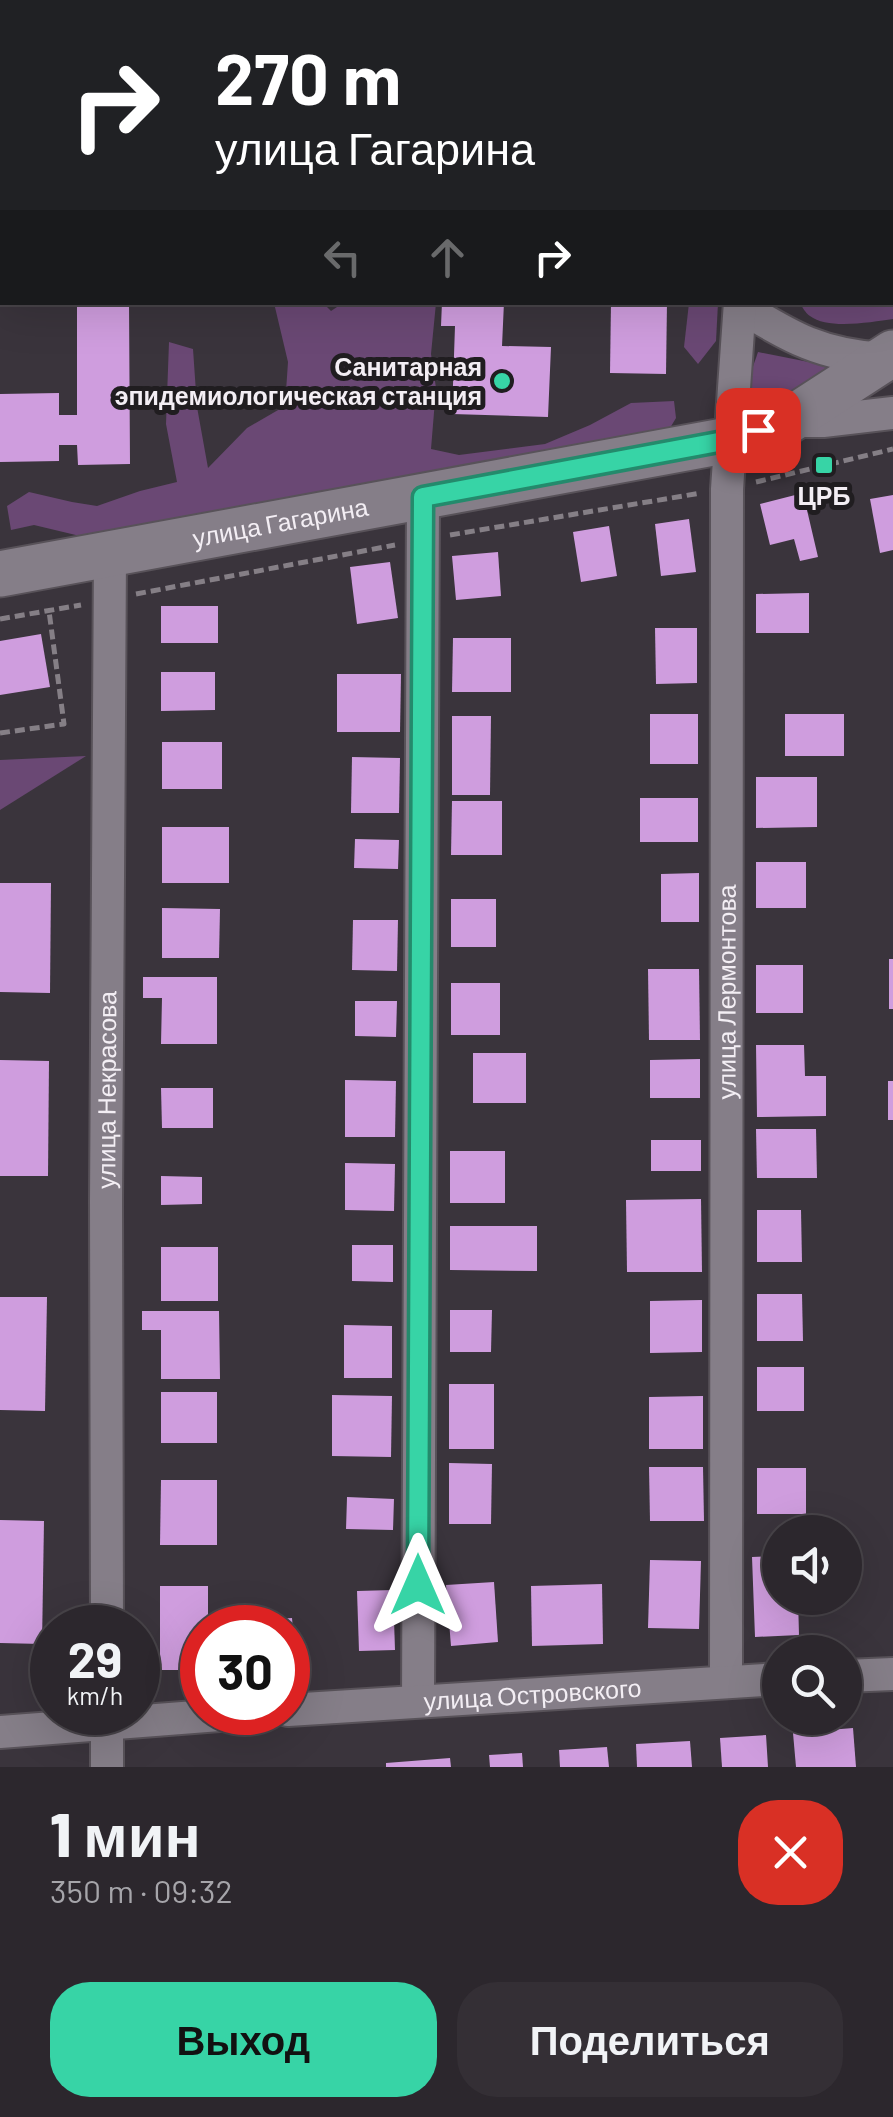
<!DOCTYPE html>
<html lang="ru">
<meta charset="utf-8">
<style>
:root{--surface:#2c272d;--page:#342f35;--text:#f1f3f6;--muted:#a6a5aa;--line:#484449;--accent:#37d4a6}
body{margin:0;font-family:Barlow,sans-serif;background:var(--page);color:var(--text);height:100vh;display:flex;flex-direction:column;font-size:38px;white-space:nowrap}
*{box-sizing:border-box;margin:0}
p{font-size:32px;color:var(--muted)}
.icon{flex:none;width:55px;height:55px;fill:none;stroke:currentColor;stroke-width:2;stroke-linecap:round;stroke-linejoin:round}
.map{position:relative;height:1767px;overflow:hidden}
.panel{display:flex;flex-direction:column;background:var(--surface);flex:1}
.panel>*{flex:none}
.guide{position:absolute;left:0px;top:0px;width:895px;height:305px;box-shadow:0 10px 40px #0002,0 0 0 2px var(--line);background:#202124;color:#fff;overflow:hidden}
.tools{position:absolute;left:762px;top:1515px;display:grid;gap:20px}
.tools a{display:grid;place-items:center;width:100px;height:100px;border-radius:50%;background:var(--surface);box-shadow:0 10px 40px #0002,0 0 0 2px var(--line);font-size:50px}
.speed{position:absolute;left:30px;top:1605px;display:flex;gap:20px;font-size:50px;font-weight:700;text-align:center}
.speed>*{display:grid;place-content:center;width:130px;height:130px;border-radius:50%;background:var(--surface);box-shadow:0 10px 40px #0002,0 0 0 2px var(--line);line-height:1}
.speed small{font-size:25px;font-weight:400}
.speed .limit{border:15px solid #d22;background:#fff;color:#111}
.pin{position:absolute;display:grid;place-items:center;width:85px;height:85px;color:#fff;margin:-42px;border-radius:20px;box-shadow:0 5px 15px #0006}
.me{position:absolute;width:110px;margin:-55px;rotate:0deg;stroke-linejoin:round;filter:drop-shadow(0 0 8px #0008)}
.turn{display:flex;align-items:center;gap:35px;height:210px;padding:0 50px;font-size:45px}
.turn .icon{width:130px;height:130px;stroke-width:2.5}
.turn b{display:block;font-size:70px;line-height:85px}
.lanes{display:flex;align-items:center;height:95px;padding:0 50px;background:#0003;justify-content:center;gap:50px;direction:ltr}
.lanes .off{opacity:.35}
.round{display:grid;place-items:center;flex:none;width:105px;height:105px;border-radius:40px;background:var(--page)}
.headline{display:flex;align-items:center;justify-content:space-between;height:170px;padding:0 50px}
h1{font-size:60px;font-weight:800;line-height:75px}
.cta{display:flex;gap:20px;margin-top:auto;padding:20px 50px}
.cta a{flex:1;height:115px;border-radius:40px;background:var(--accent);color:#111;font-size:40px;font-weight:800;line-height:115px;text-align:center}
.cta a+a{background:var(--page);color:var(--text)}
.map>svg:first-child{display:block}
.green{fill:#6a4874}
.building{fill:#cf9dde}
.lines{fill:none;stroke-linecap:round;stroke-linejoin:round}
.street-casing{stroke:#585259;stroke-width:36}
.secondary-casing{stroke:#585259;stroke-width:49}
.path{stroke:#857f86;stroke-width:5;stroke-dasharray:10 5;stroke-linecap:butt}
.street{stroke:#857e88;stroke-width:32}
.secondary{stroke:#857e88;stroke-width:45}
.route-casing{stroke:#248a6c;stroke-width:25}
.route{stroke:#37d4a6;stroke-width:18}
.poi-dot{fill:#37d4a6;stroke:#201d20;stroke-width:4}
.labels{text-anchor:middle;stroke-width:10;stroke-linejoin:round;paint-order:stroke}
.poi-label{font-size:25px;font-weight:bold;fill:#f3eef4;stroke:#201d20;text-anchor:end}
.street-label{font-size:25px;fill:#f3eef4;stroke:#201d20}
</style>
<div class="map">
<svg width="893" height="1767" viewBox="0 0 893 1767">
<rect width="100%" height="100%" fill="#3a343c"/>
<g class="green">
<path d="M893,204V319C871,322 828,330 810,316C805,313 803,307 799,303L892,302Z"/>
<polygon points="274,303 323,303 331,311 343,303 436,303 431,354 436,388 431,449 459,455 545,444 590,425 631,403 674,401 676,418 661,443 105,542 34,525 11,530 7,506 29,492 72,502 97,506 140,491 177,482 166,424 169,342 193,349 197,407 208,468 247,428 285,406 288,362"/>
<polygon points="689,303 718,303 716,341 698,364 684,347"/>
<path d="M758,352L839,368L793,411H750C743,390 751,373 758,352Z"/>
<polygon points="86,756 0,810 0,760"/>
</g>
<g class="building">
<polygon points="77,302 129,302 130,464 78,465 77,445 59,445 59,461 0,462 0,394 59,393 59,415 77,415"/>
<polygon points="442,302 504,302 502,346 551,347 548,417 452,414 455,326 441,326"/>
<polygon points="611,302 667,302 666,374 610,373"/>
<polygon points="803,493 818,557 800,561 794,539 770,545 760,504"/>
<polygon points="893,495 893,550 880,553 870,499"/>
<polygon points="689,519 696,572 661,576 655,524"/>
<polygon points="609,526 617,576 581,582 573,532"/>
<polygon points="498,552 501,596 456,600 452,556"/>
<polygon points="390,562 398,618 357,624 350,567"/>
<polygon points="809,593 809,633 756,633 756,594"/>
<rect x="161" y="606" width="57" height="37"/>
<polygon points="655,628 697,628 697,683 656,684"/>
<polygon points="41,634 50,687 0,695 0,641"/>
<polygon points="453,638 511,638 511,692 452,692"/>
<polygon points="161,672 215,672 215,710 161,711"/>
<polygon points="337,674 401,674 400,732 337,732"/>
<rect x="650" y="714" width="48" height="50"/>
<rect x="785" y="714" width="59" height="42"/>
<polygon points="452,716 491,716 490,795 452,795"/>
<rect x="162" y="742" width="60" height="47"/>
<polygon points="352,757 400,758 399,813 351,813"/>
<polygon points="756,777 817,777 817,827 756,828"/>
<rect x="640" y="798" width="58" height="44"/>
<polygon points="452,801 502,801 502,855 451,855"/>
<rect x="162" y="827" width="67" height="56"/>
<polygon points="355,839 399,840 398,869 354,868"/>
<rect x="756" y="862" width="50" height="46"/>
<polygon points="699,873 699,922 661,922 661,874"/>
<polygon points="0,883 51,883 50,993 0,992"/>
<rect x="451" y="899" width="45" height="48"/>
<polygon points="162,908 220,909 219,958 162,958"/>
<polygon points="353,920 398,920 397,971 352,970"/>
<rect x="889" y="959" width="4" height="50"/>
<rect x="756" y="965" width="47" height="48"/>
<polygon points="648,969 699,969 700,1040 649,1040"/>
<polygon points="143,977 217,977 217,1044 161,1044 162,998 143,998"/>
<rect x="451" y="983" width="49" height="52"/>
<polygon points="355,1001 397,1001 396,1037 355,1036"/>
<polygon points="756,1045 804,1045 805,1076 826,1076 826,1116 757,1117"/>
<rect x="473" y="1053" width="53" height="50"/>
<polygon points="700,1059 700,1098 650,1098 650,1060"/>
<polygon points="0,1060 49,1061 48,1176 0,1176"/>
<polygon points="345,1080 396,1081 395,1137 345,1137"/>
<rect x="888" y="1081" width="5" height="39"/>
<polygon points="161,1088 213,1088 213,1128 162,1128"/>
<polygon points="756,1129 816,1129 817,1178 757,1178"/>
<rect x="651" y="1140" width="50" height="31"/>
<rect x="450" y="1151" width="55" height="52"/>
<polygon points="345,1163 395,1164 394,1211 345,1210"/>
<polygon points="161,1176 202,1177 202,1204 161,1205"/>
<polygon points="701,1199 702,1272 627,1272 626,1200"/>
<polygon points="757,1210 801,1210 802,1262 757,1262"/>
<polygon points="450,1226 537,1226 537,1271 450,1270"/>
<polygon points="352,1245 393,1245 393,1282 352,1281"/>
<rect x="161" y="1247" width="57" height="54"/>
<polygon points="757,1294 802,1294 803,1341 757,1341"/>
<polygon points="0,1297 47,1297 45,1411 0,1410"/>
<polygon points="702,1300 702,1352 650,1353 650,1301"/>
<polygon points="450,1310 492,1310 491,1352 450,1352"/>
<polygon points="142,1311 219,1311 220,1379 161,1379 161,1330 142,1330"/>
<polygon points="344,1325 392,1326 392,1378 344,1378"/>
<rect x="757" y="1367" width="47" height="44"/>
<rect x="449" y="1384" width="45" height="65"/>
<rect x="161" y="1392" width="56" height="51"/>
<polygon points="332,1395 392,1396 391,1457 332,1456"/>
<polygon points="703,1396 703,1449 649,1449 649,1397"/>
<polygon points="449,1463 492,1464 491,1524 449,1524"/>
<polygon points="649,1467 703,1467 704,1521 650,1521"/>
<rect x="757" y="1468" width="49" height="46"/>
<polygon points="161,1480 217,1480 217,1545 160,1545"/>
<polygon points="347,1497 394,1499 393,1530 346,1529"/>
<polygon points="0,1520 44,1521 42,1644 0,1643"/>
<polygon points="780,1556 780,1598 798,1598 799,1635 755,1637 752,1557"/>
<polygon points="650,1560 701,1561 699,1629 648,1628"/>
<polygon points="494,1582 498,1642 451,1646 446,1585"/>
<polygon points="602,1584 603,1644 532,1646 531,1586"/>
<polygon points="160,1586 208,1586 208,1628 202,1628 202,1670 160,1670"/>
<polygon points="393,1590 395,1650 359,1651 357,1591"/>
<polygon points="292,1618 296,1666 288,1666 288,1628 228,1628 228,1622"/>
<polygon points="853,1728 856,1767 796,1767 793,1733"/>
<polygon points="766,1735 768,1767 722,1767 720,1738"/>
<polygon points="690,1741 692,1767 637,1767 636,1744"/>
<polygon points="607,1747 609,1767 560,1767 559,1750"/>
<polygon points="522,1753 523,1767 490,1767 489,1755"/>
<polygon points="450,1758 451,1767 386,1767 386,1763"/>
</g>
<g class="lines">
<defs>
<g id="street">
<polyline points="122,0 122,2"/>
<polyline points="431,2 431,0"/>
<polyline points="744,2 744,0"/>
<polyline points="0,4 2,4"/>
<path d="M740,306C792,338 821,355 884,359"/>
<polyline points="788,421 823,421 893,413"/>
<path id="s1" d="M107,1628L106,1202L110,555"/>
<polyline points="845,1676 893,1674"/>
<path id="s2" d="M726,1682L727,489L740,302"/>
<polyline points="418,1701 423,497"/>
<path id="s3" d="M288,1710L780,1679"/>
<polyline points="0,1732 260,1712"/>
<polyline points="107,1767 107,1712"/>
</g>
<g id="secondary">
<path id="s4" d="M0,574L729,440L788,421L893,353"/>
</g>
</defs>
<use href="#street" class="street-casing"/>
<use href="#secondary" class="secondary-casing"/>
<g class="path">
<polyline points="264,0 278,2"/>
<polyline points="779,0 779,2"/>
<polyline points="800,0 800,2"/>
<polyline points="179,2 180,0"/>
<polyline points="465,2 468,0"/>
<polyline points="892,89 893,89"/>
<polyline points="892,132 893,132"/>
<polyline points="892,150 893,150"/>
<polyline points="892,279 893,280"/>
<polyline points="756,482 893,449"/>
<polyline points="450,535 701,493"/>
<polyline points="136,594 395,545"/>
<polyline points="0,619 81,605"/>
<polyline points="0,733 64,724 49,611"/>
</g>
<use href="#street" class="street"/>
<use href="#secondary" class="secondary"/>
</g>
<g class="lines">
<defs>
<polyline id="route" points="418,1585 423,497 729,440 758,430"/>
</defs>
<use href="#route" class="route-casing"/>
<use href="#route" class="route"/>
</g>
<g class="poi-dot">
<circle cx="502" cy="381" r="10"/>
<rect x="814" y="455" width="20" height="20" rx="5"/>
</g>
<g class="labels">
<g class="poi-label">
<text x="482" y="376">Санитарная<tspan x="482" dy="29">эпидемиологическая станция</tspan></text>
<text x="824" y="505" text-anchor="middle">ЦРБ</text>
</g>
<g class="street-label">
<text dy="9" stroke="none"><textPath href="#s4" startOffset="285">улица Гагарина</textPath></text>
<text dy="9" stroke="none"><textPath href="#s2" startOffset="690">улица Лермонтова</textPath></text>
<text dy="9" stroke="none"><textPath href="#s1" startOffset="538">улица Некрасова</textPath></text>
<text dy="9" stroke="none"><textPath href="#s3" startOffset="245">улица Островского</textPath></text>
</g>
</g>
</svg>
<div class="tools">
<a><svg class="icon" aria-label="sound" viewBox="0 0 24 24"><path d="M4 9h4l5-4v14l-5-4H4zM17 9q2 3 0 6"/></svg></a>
<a><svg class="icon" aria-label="search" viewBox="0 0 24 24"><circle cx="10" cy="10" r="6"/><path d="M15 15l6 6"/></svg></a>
</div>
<div class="speed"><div>29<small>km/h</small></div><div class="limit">30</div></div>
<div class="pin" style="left:758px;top:430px;background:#d93025"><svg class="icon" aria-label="arrive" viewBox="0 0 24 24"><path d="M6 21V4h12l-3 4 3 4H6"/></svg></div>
<svg class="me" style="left:418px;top:1585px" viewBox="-20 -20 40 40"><path d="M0-17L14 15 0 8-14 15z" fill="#37d4a6" stroke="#fff" stroke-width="4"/></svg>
<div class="guide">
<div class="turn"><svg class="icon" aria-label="right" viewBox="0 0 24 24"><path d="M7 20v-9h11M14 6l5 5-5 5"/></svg><div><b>270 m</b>улица Гагарина</div></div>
<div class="lanes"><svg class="icon off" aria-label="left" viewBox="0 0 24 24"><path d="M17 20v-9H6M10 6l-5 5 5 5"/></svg><svg class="icon off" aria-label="ahead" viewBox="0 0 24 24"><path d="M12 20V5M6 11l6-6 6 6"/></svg><svg class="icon" aria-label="right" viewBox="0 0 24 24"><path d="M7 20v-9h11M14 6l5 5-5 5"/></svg></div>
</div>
</div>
<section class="panel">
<div class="headline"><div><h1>1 мин</h1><p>350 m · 09:32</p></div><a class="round" style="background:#d93025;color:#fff"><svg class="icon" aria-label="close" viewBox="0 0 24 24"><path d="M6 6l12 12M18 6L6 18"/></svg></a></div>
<div class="cta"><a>Выход</a><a>Поделиться</a></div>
</section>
